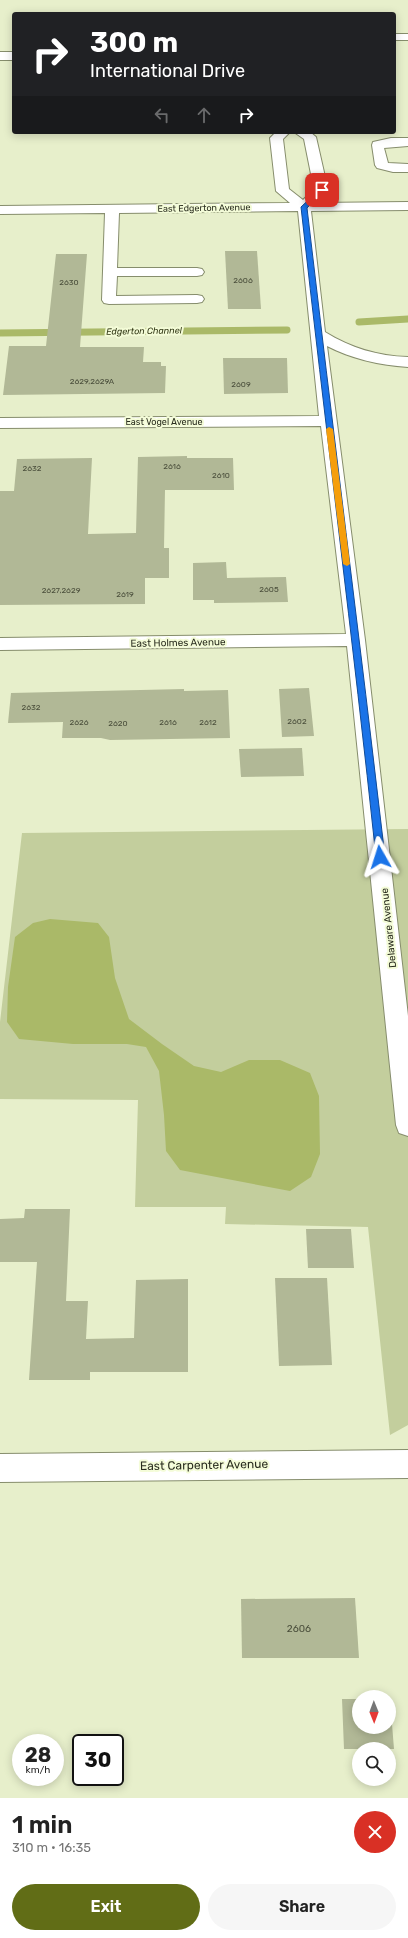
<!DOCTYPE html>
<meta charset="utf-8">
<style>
:root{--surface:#fff;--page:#f6f6f6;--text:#222;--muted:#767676;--accent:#616d16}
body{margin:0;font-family:Rubik,sans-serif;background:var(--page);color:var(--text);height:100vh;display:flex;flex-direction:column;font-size:15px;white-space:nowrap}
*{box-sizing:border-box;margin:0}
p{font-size:13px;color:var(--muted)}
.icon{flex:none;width:22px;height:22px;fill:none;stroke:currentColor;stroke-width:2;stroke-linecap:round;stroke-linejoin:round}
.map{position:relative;height:1798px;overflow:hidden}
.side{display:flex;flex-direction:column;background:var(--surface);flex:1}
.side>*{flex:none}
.hud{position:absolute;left:12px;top:12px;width:384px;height:122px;border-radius:4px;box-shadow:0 2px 10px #0003;background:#202124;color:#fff;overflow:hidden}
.needle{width:26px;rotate:179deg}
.controls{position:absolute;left:352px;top:1690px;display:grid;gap:8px}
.controls a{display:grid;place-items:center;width:44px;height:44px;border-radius:50%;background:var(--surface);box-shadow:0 2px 10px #0003;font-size:20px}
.speed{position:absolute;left:12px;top:1734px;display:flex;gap:8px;font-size:20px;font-weight:700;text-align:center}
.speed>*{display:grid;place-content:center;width:52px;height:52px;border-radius:50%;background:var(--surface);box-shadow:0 2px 10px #0003;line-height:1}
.speed small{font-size:10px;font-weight:400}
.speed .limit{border:2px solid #111;border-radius:6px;background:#fff;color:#111}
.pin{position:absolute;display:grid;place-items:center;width:34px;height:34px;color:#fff;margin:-17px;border-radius:8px;box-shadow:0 2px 6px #0006}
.me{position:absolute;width:44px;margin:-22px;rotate:354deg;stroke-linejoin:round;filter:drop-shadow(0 0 3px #0008)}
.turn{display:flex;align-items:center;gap:14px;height:84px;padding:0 12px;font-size:18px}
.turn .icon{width:52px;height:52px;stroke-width:2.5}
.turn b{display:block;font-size:28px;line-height:34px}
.lanes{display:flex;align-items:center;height:38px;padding:0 12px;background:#0003;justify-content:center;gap:20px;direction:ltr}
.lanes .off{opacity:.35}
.round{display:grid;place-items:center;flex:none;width:42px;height:42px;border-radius:21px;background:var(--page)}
.headline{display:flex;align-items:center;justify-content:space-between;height:68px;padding:0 12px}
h1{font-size:24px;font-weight:600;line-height:30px}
.button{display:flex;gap:8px;margin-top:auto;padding:8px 12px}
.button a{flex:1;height:46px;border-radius:24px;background:var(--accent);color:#fff;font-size:16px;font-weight:600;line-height:46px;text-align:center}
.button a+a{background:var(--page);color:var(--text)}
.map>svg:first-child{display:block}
.green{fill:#c3ce9d}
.water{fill:#aab968}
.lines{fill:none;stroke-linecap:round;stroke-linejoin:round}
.stream{stroke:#aab968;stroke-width:7}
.building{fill:#b1b896}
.minor-casing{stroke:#868d6c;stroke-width:2}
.minor{fill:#fff;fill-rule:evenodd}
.route{fill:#1a73e8;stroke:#114b97}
.slow{fill:#f59e0b}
.labels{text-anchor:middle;stroke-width:4;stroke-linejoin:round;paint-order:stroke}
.number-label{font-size:8px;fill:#4b4f3c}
.far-street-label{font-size:9px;fill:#292c1e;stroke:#f4fcd8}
.far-water-label{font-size:9px;font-style:italic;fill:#2e3411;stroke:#f4fcd8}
.street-label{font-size:10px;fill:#292c1e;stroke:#f4fcd8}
.near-number-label{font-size:10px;fill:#4b4f3c}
.near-street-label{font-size:12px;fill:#292c1e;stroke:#f4fcd8}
</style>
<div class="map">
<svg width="408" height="1798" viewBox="0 0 408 1798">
<rect width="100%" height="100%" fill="#e7efcb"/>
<polygon class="green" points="408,829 408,1425 390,1435 368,1227 225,1224 226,1207 135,1207 138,1100 0,1099 0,1022 22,833"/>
<polygon class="water" points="50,919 98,923 109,937 115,978 129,1019 162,1044 194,1066 221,1072 249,1060 280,1060 310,1073 319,1096 320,1154 311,1177 290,1191 180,1170 166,1151 164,1115 159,1071 146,1047 127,1044 73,1044 19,1039 7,1022 8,987 15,937 33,923"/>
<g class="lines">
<g class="stream">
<polyline points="359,322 408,319"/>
<polyline points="0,333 287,330"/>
</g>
</g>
<g class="building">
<polygon points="225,251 257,251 261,309 228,309"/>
<polygon points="56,254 87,254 80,347 144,347 143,362 161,362 161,366 166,366 165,393 3,395 9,346 46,346"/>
<polygon points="223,358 287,358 288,393 224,394"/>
<polygon points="187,456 187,458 233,458 234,490 165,490 164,548 169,548 169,578 145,578 145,604 0,605 0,491 14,491 17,459 92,458 88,534 136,533 138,457"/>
<polygon points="226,562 227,578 286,577 288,602 214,603 214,600 193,600 193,563"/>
<polygon points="309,688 314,736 282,737 279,689"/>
<polygon points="184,689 184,691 228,690 230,738 110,740 101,738 62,738 63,722 8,723 11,693"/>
<polygon points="302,748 304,776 241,777 239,749"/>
<polygon points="25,1209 70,1209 66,1301 88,1301 86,1339 134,1338 136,1280 188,1279 188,1372 90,1372 90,1380 29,1380 37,1262 0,1262 0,1219 24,1218"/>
<polygon points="306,1229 351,1229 354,1268 308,1268"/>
<polygon points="275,1278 327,1278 332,1365 279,1366"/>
<polygon points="355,1598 359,1658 242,1658 241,1599"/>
<polygon points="342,1699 359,1699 359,1727 389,1727 389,1699 390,1699 394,1749 344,1749"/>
</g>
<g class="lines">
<defs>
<g id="minor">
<rect x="394" y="34" width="14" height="6"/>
<rect x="0" y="52" width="14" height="8"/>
<path d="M276,132H290L283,139L289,189L303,200L314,189L304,139L294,132H310L316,137L328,190L316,203L408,202V210L311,211L325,332C351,348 377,356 408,357V367C380,365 352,359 327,346L365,640L408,1016V1136L399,1133L396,1125L347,646L0,650V638L346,634L321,426L0,428V418L319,416L298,211L119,213L117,268H197L202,269L204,272L202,275L197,276H117L116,296L197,295L202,296L204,299L202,302L197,303L109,304L104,303L102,300L105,213L0,214V206L290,203L276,191L270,138Z"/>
<polygon points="391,138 408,138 408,146 384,148 388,163 408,164 408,172 393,172 377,168 375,165 372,145 373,142"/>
<polygon points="408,1450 408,1478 0,1482 0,1454"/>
</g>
</defs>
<use href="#minor" class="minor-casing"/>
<use href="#minor" class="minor"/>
</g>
<path class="route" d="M320,189L324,190L307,208C332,424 360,641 385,857L380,861L376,857C353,640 325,424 301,207Z"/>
<polygon class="slow" points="329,427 333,429 350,564 347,566 343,564 326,429"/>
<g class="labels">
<g class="number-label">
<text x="243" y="283">2606</text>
<text x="69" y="285">2630</text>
<text x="92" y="384">2629,2629A</text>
<text x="241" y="387">2609</text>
<text x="172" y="469">2616</text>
<text x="32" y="471">2632</text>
<text x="221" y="478">2610</text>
<text x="269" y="592">2605</text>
<text x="61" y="593">2627,2629</text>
<text x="125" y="597">2619</text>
<text x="31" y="710">2632</text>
<text x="297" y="724">2602</text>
<text x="79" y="725">2626</text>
<text x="168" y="725">2616</text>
<text x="208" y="725">2612</text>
<text x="118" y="726">2620</text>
</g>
<g class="far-street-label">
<text transform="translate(204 208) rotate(-1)" y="3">East Edgerton Avenue</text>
<text x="164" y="425">East Vogel Avenue</text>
</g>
<g class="far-water-label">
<text transform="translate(144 331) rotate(-1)" y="3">Edgerton Channel</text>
</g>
<g class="street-label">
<text transform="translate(178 642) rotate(-1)" y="4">East Holmes Avenue</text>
<text transform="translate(388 928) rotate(-96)" y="4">Delaware Avenue</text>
</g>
<g class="near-number-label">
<text x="299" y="1632">2606</text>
</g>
<g class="near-street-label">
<text transform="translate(204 1465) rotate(-1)" y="4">East Carpenter Avenue</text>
</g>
</g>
</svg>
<div class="controls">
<a><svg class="needle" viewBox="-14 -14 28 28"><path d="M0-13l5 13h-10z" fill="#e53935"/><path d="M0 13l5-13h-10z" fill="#767676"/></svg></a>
<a><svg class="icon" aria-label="search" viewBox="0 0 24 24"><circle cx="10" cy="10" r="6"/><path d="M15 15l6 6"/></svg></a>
</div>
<div class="speed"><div>28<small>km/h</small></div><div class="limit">30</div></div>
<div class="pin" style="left:322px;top:190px;background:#d93025"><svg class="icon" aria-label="arrive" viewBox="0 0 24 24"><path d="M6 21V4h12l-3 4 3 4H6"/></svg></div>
<svg class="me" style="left:380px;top:857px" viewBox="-20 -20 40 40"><path d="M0-17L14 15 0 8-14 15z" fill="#1a73e8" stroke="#fff" stroke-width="4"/></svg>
<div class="hud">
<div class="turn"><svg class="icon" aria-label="right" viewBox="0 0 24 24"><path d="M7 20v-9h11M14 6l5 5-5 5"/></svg><div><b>300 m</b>International Drive</div></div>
<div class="lanes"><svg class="icon off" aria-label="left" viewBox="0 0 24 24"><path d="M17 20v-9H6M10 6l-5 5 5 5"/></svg><svg class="icon off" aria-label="ahead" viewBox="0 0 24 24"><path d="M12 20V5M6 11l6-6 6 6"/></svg><svg class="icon" aria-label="right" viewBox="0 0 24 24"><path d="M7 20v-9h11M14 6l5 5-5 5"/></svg></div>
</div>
</div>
<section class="side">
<div class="headline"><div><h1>1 min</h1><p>310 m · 16:35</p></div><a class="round" style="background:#d93025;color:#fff"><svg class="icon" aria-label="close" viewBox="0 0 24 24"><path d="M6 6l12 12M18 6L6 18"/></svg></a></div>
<div class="button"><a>Exit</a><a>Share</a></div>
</section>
